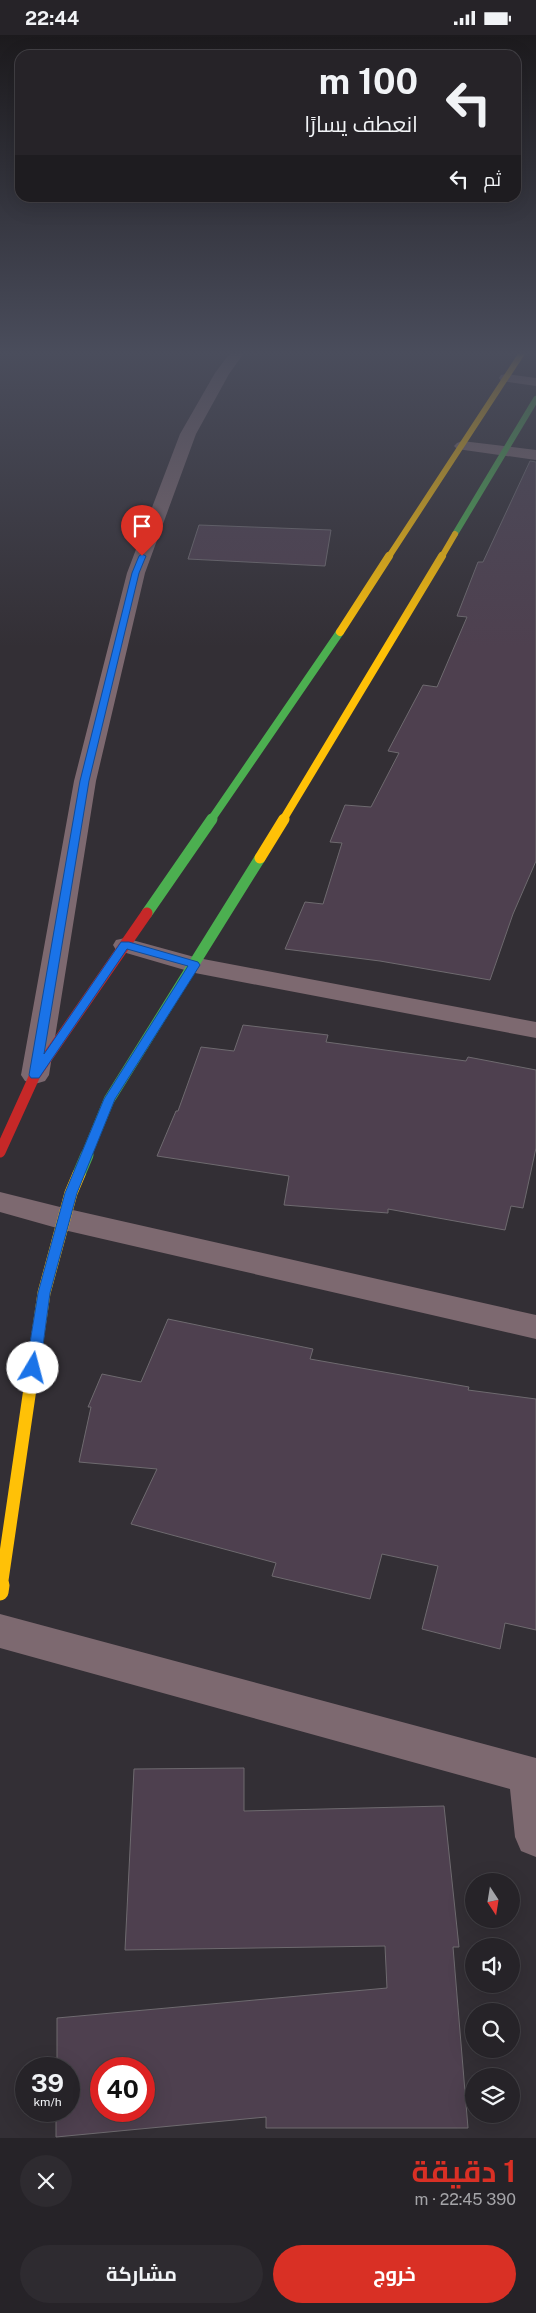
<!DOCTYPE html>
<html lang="ar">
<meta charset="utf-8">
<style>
:root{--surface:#262328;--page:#2e2b30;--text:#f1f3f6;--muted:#a4a4a8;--line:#424045;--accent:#d93025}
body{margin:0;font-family:"Public Sans",Cairo,sans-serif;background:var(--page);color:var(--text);direction:rtl;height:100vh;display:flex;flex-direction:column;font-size:19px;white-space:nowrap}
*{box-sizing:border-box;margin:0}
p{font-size:16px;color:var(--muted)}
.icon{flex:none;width:28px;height:28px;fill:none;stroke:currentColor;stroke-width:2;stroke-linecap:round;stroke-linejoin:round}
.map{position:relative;height:2103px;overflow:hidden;direction:ltr}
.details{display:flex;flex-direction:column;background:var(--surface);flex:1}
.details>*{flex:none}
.guide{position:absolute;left:15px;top:15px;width:506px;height:152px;border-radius:15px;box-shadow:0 5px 20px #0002,0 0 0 1px var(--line);direction:rtl;background:#262328;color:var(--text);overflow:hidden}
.needle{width:32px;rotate:168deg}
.buttons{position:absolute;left:465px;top:1838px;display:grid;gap:10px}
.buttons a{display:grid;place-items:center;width:55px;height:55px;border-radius:50%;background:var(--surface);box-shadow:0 5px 20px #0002,0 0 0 1px var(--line);font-size:25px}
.speed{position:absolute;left:15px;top:2022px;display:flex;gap:10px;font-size:25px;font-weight:700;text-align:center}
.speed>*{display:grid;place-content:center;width:65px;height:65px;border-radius:50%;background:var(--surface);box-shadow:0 5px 20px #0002,0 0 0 1px var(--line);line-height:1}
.speed small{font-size:12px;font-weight:400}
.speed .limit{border:8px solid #d22;background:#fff;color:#111}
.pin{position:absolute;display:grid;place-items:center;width:42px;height:42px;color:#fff;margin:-51px -21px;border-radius:50% 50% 50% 0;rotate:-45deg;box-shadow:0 0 5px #0007}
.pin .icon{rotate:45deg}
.me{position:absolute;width:55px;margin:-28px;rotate:8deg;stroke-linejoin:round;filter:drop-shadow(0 0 4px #0008)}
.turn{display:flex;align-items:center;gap:18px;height:105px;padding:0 20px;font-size:22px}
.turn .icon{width:65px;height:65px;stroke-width:2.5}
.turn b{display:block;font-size:35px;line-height:42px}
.then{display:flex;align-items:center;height:48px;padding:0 20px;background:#0003;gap:10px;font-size:19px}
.round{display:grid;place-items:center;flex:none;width:52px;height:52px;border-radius:26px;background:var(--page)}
.head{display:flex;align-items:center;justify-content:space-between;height:85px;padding:0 20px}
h1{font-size:30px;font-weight:700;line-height:38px;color:var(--accent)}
.cta{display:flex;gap:10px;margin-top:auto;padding:10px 20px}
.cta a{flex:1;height:58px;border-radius:30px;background:var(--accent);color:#fff;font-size:20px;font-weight:700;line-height:58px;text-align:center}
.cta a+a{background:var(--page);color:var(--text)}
.status{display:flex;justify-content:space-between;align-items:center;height:35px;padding:0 25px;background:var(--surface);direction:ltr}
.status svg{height:14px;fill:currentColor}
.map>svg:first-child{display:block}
.building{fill:#4e404f;stroke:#6e6a6f;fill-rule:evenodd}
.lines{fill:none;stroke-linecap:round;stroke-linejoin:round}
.street{fill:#7d6970;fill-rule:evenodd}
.fast-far3{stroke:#4caf50;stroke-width:6}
.fast-far2{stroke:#4caf50;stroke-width:8}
.fast-far1{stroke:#4caf50;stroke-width:11}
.fast{stroke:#4caf50;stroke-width:13}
.slow-far4{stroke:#ffc107;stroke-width:6}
.slow-far3{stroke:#ffc107;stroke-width:8}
.slow-far2{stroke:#ffc107;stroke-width:11}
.slow-far1{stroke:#ffc107;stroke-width:13}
.slow{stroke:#ffc107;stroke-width:17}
.jam{stroke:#c62828;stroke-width:11}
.route{fill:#1a73e8;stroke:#114b97}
</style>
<div class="status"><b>22:44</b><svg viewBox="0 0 49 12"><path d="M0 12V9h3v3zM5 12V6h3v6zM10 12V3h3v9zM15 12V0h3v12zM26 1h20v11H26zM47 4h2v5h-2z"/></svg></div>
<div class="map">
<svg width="536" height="2103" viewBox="0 0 536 2103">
<rect width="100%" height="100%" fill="#332f35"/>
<g class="building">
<polygon points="530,426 536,427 536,826 513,879 490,945 380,926 285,914 305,867 323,869 342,808 330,807 345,770 371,772 399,718 388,716 423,650 437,652 467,582 457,581 478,527 483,527"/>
<polygon points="199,490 331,495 325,531 188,524"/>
<polygon points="243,990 328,1000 326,1007 466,1026 468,1022 536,1035 536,1113 523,1173 511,1171 505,1195 388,1174 388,1178 284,1170 289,1141 157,1121 176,1076 178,1076 201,1012 234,1016"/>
<polygon points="168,1284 313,1314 310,1324 469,1352 468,1355 536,1364 536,1595 505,1588 500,1614 422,1594 438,1531 382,1519 370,1564 272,1541 276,1528 131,1489 157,1434 79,1427 91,1372 88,1372 102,1339 141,1347"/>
<path d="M244,1733V1776L444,1771L459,1912H453L468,2093H266V2082L56,2102V2076H69V2034H57V1983L387,1953L385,1911L125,1915L134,1734ZM101,2034H144V2076H101Z"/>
</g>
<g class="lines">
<g class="street">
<polygon points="230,318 244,318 229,339 196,399 145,538 96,746 49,1040 45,1046 35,1049 25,1046 21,1040 74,746 127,538 180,399 215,338"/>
<polygon points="506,339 536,343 536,351 501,346 499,343 501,340"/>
<polygon points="462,406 536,415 536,425 457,414 454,411 457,408"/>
<polygon points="125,903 198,923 536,987 536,1003 195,938 116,915 113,910 116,905"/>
<polygon points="0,1157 64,1173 536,1280 536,1304 64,1195 0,1177"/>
<polygon points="0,1579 536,1723 536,1822 521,1816 515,1802 510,1754 0,1613"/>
</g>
<polyline class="fast-far3" points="455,499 536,364"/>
<polyline class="fast-far2" points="211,785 340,597"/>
<g class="fast-far1">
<polyline points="147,878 212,784"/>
<polyline points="86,1121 109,1065 260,823"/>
</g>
<polyline class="fast" points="79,1139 87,1120"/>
<g class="slow-far4">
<polyline points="388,523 522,318"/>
<polyline points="441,523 455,499"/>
</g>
<g class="slow-far3">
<polyline points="340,597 389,521"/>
<polyline points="283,785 442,521"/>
</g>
<polyline class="slow-far2" points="260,823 284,784"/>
<polyline class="slow-far1" points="1,1552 44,1258 71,1158 79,1139"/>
<polyline class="slow" points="0,1557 1,1550"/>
<polyline class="jam" points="0,1117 35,1040 147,878"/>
</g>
<linearGradient id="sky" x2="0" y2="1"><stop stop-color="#1c1a1d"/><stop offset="0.52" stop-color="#4a4d5c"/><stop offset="1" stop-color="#4a4d5c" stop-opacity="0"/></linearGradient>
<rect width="536" height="612" fill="url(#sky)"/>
<polygon class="route" points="142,519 146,521 139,538 89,746 44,1019 121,907 129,907 198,927 200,930 115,1064 77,1158 50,1258 40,1333 38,1337 28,1337 26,1333 38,1258 65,1158 104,1064 188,931 127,914 39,1043 31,1043 29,1040 80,746 132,538 139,521"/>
</svg>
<div class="buttons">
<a><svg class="needle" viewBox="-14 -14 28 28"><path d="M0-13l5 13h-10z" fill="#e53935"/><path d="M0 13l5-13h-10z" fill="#a4a4a8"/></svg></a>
<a><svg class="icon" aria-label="sound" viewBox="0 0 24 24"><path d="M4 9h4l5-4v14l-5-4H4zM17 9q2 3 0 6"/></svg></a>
<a><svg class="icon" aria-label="search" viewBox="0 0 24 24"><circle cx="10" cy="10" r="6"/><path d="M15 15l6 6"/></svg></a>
<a><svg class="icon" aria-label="layers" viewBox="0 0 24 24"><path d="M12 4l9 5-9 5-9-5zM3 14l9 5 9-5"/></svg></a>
</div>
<div class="speed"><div>39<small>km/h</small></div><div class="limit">40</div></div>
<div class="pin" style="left:142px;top:521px;background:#d93025"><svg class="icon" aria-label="arrive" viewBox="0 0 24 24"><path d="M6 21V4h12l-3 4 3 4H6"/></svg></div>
<svg class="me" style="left:33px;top:1333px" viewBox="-20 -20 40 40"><circle r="19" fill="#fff"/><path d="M0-13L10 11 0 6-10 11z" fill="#1a73e8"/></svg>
<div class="guide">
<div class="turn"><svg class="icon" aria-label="left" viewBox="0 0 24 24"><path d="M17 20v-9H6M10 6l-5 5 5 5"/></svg><div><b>100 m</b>انعطف يسارًا</div></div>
<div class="then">ثم<svg class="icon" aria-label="left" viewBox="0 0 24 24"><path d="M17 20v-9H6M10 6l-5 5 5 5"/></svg></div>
</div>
</div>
<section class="details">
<div class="head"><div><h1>1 دقيقة</h1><p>390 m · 22:45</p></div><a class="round"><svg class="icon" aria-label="close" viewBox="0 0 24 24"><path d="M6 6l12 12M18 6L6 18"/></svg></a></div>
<div class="cta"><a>خروج</a><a>مشاركة</a></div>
</section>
